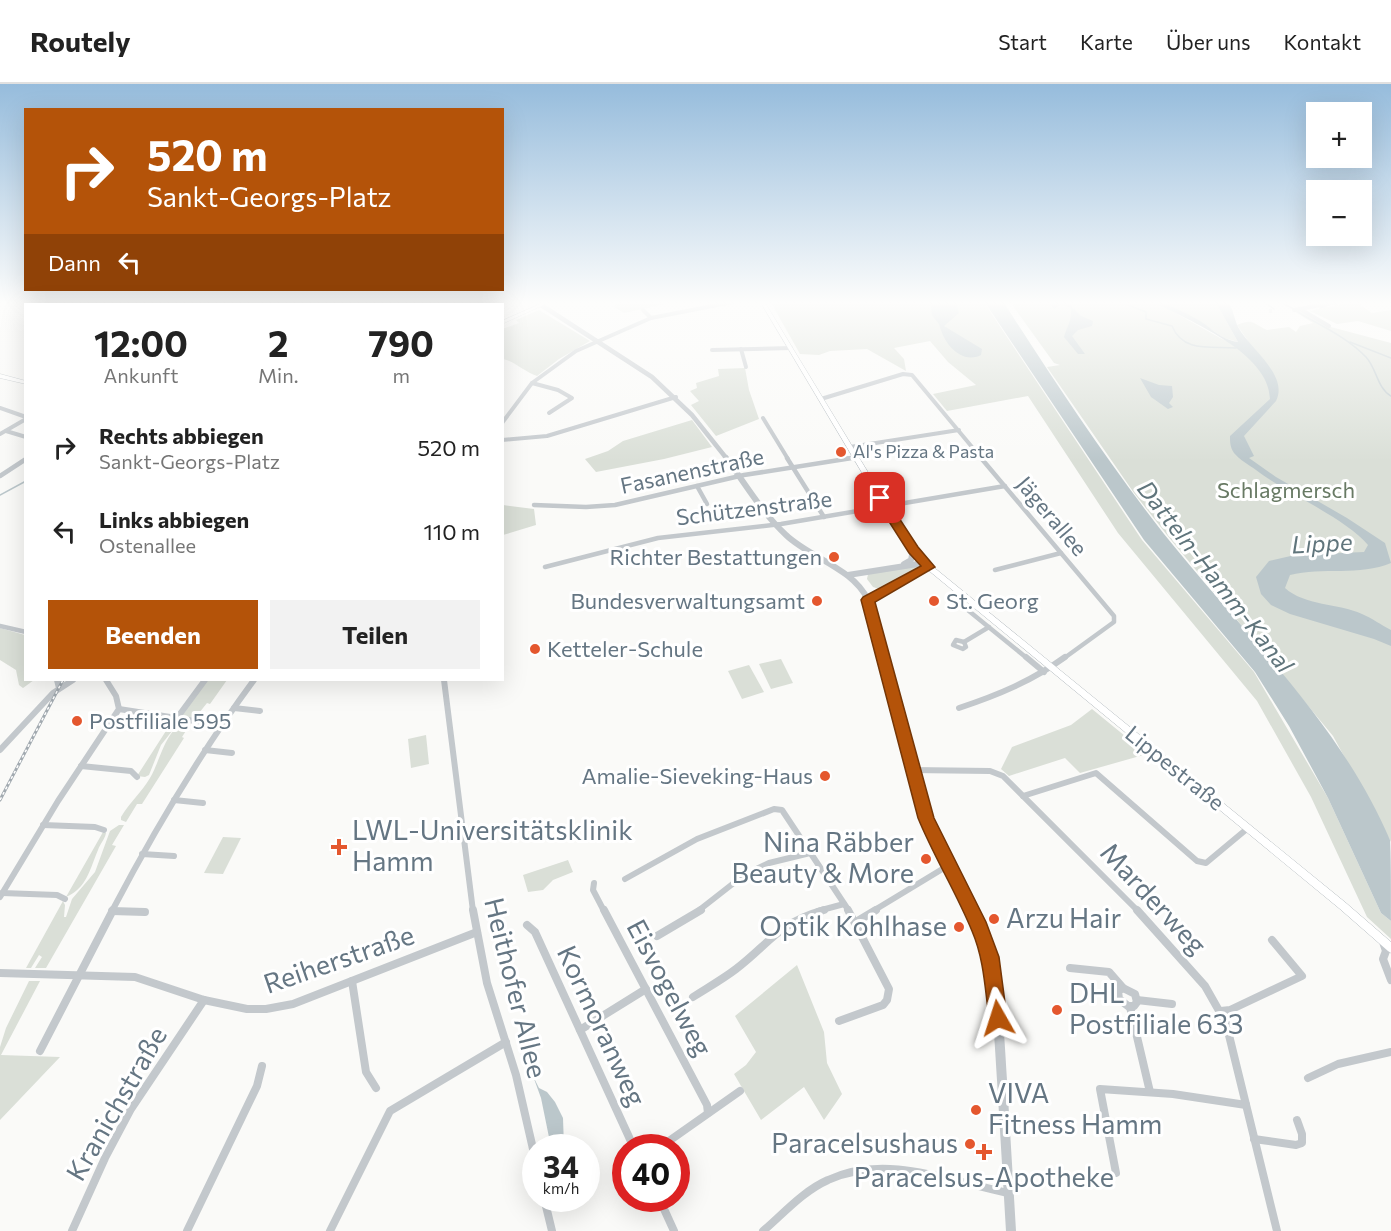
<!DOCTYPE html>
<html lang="de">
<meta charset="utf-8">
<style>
:root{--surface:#fff;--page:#f2f2f2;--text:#222;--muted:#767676;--line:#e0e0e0;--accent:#b45309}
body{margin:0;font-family:Commissioner,sans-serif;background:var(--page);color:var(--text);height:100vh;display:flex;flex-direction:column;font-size:22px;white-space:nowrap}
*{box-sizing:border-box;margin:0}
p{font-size:20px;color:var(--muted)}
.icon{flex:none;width:33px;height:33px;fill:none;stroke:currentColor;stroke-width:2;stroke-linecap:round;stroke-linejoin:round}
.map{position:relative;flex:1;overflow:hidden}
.drawer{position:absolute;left:24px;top:219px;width:480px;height:378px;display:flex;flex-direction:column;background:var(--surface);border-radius:0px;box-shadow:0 6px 24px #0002}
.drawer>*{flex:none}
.top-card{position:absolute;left:24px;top:24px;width:480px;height:183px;border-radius:0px;box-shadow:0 6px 24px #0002;background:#b45309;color:#fff;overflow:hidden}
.fabs{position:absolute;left:1306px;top:18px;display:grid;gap:12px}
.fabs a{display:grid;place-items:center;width:66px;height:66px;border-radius:0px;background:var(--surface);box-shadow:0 6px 24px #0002;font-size:30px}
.speed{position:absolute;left:522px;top:1050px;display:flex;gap:12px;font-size:30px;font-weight:700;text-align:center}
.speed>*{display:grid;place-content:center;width:78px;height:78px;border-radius:50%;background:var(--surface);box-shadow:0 6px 24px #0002;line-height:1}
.speed small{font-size:15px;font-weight:400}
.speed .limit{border:9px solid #d22;background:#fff;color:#111}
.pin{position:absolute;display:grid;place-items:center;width:51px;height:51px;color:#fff;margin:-26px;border-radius:12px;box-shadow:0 3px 9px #0006}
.me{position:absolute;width:66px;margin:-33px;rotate:354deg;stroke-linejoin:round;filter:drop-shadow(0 0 4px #0008)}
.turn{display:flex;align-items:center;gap:21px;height:126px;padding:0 24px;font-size:27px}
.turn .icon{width:78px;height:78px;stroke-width:2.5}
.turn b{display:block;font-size:42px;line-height:51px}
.then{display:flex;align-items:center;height:57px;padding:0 24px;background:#0003;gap:12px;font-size:22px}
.eta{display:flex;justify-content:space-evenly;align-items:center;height:102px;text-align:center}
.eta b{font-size:36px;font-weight:700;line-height:42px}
.cta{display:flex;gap:12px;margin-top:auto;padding:12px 24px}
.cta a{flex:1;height:69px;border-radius:0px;background:var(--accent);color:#fff;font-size:24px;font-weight:700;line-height:69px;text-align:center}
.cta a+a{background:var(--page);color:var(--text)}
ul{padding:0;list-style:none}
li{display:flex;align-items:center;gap:18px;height:84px;padding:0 24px}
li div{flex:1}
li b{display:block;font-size:22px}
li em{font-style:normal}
header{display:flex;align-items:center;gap:36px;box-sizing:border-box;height:84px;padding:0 30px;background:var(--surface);border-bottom:2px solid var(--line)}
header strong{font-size:28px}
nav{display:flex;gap:33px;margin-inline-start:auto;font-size:21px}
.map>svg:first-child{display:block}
.green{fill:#dadfd7}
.water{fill:#bbc7cb}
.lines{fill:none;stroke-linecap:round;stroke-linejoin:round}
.stream{stroke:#bbc7cb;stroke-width:1.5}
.minor-tunnel{stroke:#d5d9db;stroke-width:4;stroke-dasharray:4 1.5;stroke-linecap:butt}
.secondary-casing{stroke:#b3babf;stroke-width:1}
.minor-far3{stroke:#c3c8cc;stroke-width:4}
.minor-far2{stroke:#c3c8cc;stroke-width:4.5}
.minor-far1{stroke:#c3c8cc;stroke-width:6}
.minor{stroke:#c3c8cc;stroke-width:8}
.tertiary-far3{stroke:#c3c8cc;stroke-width:4.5}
.tertiary-far2{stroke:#c3c8cc;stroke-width:6}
.tertiary-far1{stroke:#c3c8cc;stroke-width:8}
.tertiary{stroke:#c3c8cc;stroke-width:10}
.secondary{fill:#fff;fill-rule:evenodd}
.rail-casing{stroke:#a2aab0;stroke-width:3}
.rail{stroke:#fff;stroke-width:1.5;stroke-dasharray:3;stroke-linecap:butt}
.route{fill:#b45309;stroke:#753606;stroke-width:1.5}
.poi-dot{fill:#e4572e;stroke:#fff;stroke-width:2}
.labels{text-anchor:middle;stroke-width:6;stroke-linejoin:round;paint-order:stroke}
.far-poi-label{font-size:18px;fill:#657683;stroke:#fff;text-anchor:start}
.street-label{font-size:22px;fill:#657683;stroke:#fff}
.park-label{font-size:22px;fill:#687a64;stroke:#fff}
.poi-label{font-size:22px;fill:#657683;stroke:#fff;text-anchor:end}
.water-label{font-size:24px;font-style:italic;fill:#60757c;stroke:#fff}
.near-poi-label{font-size:27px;fill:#657683;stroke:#fff;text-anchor:start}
.near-street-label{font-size:27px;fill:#657683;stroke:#fff}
</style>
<header>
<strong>Routely</strong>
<nav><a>Start</a><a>Karte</a><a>Über uns</a><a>Kontakt</a></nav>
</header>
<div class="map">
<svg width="1391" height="1147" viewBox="0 0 1391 1147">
<rect width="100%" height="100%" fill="#fafaf8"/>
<g class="green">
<polygon points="625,217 679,217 624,229 613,222"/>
<polygon points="770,217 983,217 1142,456 1254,588 1328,714 1381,829 1391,837 1391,855 1367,833 1311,713 1257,617 1118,449 1028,312 947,327 933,310 976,301 948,278 930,257 894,264 904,275 906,287 867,265 830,267 819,271 800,270"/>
<path d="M1014,217H1154L1222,255L1257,270L1237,241C1254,234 1252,239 1267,246L1289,243L1296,248L1300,242L1313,239L1294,227L1299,226L1327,242L1391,259V758L1333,652L1167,451L1134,409L1047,283L1060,281L1054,279L1013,222Z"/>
<polygon points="1159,217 1215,217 1238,258 1224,254 1196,235"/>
<polygon points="1355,217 1372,229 1391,226 1391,247 1358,237 1337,240 1310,227"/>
<path d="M539,226L590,257L559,275L537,292C525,288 514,277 503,275L502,245L519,239L516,236Z"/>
<polygon points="745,284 749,306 759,335 716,352 691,321 699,317 690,307 697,304 696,299 719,292 718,285"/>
<polygon points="692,336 712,363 664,375 596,388 585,375 608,367 623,357"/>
<polygon points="503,421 534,425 536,441 503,451"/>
<polygon points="917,481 921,486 882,506 873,503 867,495 868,490"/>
<polygon points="0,544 25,551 26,596 34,596 23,604 19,601 16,586 0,576"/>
<polygon points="781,575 793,599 771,605 759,580"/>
<polygon points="749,581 764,608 742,615 728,587"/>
<polygon points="206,596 227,596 210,620 207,619 195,634 180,632"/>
<polygon points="1092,625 1147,670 1080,689 1065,674 1009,692 1001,685 1012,663 1071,641"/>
<polygon points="173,636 180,637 161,661 149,691 145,693 137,692"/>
<path d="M184,637L191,639L182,653L184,654L142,720H137L126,738L121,736V733C129,719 142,708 150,694C161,675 164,650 184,637Z"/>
<polygon points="426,651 429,680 411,684 408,655"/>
<polygon points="119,741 124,741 112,761 116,762 46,884 35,884 42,873 39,871 31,884 26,884 63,817 65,821 64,833 66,833 72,815 95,788 110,747"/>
<path d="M103,748L106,749C105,755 100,760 98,766C90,785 87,804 66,813Z"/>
<polygon points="223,753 241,754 223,790 204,789"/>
<polygon points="568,776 573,788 553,796 543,806 528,808 523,791"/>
<polygon points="797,881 824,948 827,979 842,1010 824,1036 804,1003 761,1036 734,990 746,981 756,968 735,932"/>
<polygon points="29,897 40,897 1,971 60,973 0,1036 0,963 6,944"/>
</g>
<g class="water">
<path d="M929,217H948L951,220L950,217H956L959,229L944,242L982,265L981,271C961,281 944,259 940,243C939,238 934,235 932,231C931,226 932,222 929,217Z"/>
<path d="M984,217H1006L1004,219C1055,298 1106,376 1164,450C1243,549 1339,637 1390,756C1391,769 1391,820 1391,837L1381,829L1328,714L1289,642L1255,588L1144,456Z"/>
<path d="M1048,217H1066L1081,232L1093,237L1092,242L1078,246L1072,252L1085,270H1078L1064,253C1067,241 1072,238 1071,224L1062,220L1054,225Z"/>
<path d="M1152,217C1164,217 1202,236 1211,245C1216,249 1227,257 1238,258L1215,217H1228C1233,225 1234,234 1238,243C1250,265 1289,291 1276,317L1244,352L1254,372L1249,374L1276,393L1347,434L1385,459L1391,479C1360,492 1322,483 1290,491L1285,504C1305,522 1338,519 1362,530C1372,534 1381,541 1391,546V562L1374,555L1290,530L1271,521L1261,510L1256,493L1269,477L1295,471L1364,468L1368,461C1344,433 1287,410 1256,386C1249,381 1240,376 1234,369C1230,363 1230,358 1230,352L1270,315C1269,268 1189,237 1152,217Z"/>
<polygon points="1140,294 1159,301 1172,302 1173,313 1169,319 1173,323 1168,325 1151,313"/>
<polygon points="533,992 539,1004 547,1008 555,1018 563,1034 564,1063 551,1063 541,1014"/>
</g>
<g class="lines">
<g class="stream">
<path d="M1129,217L1128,221L1146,228V235L1172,242C1183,269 1211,262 1236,264"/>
<polyline points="1263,217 1274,225"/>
<polyline points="1278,217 1294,225"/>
<polyline points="219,220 227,217"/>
<polyline points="1320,224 1329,221"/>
<path d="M1298,228C1321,242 1347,253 1366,273C1377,285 1377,304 1391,312"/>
<polyline points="1350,258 1391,274"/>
<polyline points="0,411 26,397"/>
</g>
<polyline class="minor-tunnel" points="1269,227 1272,227"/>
<defs>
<g id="secondary">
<polygon points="547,217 552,217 502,240 502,237"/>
<polygon points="760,217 764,217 883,413 926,477 1346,819 1391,858 1391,869 1388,867 1340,825 922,481 877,414"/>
<polygon points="0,290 26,297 26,300 0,294"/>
</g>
</defs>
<use href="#secondary" class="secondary-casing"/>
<g class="minor-far3">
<polyline points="1300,225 1329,242"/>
<polyline points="643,226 651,234"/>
<polyline points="1294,226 1342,217"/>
<polyline points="741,265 746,283"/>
<polyline points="712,266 791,264"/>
<polyline points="532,299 558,306 572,314 549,329"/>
<polyline points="821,315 903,290 912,291 982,375"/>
<polyline points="0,324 26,333"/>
<polyline points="763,334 788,375"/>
<polyline points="502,339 532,299 576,267 651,234 738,217"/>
<polyline points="6,347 26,353"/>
<polyline points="0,350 26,335"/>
<polyline points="502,356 547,352 676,313"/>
<polyline points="850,363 959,346"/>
<polyline points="843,375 856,373"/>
</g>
<g class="minor-far2">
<polyline points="787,374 824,433"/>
<polyline points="981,374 1114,532 1114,538 1063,575"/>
<polyline points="0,392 26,375"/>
<polyline points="697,402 707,420"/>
<polyline points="534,421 586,423 615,421 744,391 852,374"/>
<polyline points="545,483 658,454 781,440 1005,402"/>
<polyline points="995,486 1061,469"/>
<polyline points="958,507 964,523 1028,575"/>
<polyline points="0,542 26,548"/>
<polygon points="956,556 964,558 966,563 963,565 953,561"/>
<polyline points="964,558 989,543"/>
</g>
<g class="minor-far1">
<polyline points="1026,573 1044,588"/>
<polyline points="57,596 59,604"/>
<polyline points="444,596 473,827"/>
<polyline points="234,624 260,627"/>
<path d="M959,624C998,611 1032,597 1065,573"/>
<polyline points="119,625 221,641"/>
<polyline points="177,634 205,596"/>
<polyline points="0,666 53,609 73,596"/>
<polyline points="205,666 232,669"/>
<polyline points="81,682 131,687 137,693"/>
<polyline points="912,686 990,687 1003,692 1138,827"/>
<polyline points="1023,712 1096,689 1197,777 1206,779 1248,744"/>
<polyline points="174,716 203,719"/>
<polyline points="43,741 95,743 104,746"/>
<polyline points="142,770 174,772"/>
<polyline points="625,795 697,755 774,725 782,726 849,827"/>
<polyline points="594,799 593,806 604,827"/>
<polyline points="2,809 57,811 65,815"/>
<polyline points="0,813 58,717 119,625 116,612 106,596"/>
<polyline points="112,827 128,827"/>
<path d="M112,827C154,747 200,669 254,596"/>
<polyline points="698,827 744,791 769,779 810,769"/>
<polyline points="818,827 844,820"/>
<polyline points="873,827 949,781"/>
</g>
<g class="minor">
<polyline points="473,826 487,899 516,991 536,1078"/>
<polyline points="604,826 707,1021 708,1029"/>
<polyline points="1137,826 1205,902 1226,939 1277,1147"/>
<polyline points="112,827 145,828"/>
<polyline points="856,838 876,826"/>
<polyline points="527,841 535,848 634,1064"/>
<polyline points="657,852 701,826"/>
<polyline points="1383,858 1386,867 1383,875 1391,896"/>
<polyline points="1070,884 1109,888 1123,904"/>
<polyline points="0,889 135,893 204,916 247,925 266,925 293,920 477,848"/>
<polyline points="352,897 366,988 376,1004"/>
<polygon points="1123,904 1135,910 1137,918 1134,922 1128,922 1119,915 1118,907"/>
<path d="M693,913C707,904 723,895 736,885C770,859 778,839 824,826"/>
<polyline points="1137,916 1172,920"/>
<polyline points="1130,923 1150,1008"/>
<polyline points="1221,927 1230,926 1302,892 1272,856"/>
<polyline points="839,937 883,921 887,916 889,905 848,826"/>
<polyline points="580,946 646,905"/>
<polyline points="40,967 113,826"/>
<polyline points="1308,994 1338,980 1391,968"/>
<polyline points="1254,1055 1296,1061 1302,1059 1302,1050 1297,1036"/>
<polyline points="659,1064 740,1007"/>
<polyline points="1116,1089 1100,1005 1173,1010 1246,1021"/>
<polyline points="544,1114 552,1147"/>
<polyline points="659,1114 674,1147"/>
<polyline points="72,1147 105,1074 131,1025 204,916"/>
<polyline points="187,1147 257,1002 262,982"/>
<polyline points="330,1147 390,1027 506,958"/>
<path d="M763,1147C783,1130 803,1107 828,1096C885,1069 950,1097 1008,1109"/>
</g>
<polyline class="tertiary-far3" points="535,217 652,293 692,331 727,375"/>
<g class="tertiary-far2">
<path d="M726,374C745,399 762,429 786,451C810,474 853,484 868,516C876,534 879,556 884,575"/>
<polyline points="904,480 911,476 913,466"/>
<polyline points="848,491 924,479"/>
<polyline points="868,516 929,483"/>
</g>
<polyline class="tertiary-far1" points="883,573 926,734 972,827"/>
<path class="tertiary" d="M972,826C998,879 998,938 1002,996C1005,1046 1008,1097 1011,1147"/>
<use href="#secondary" class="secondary"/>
<defs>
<g id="rail">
<polyline points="44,217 48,220"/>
<polyline points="0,716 63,596"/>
</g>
</defs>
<use href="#rail" class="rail-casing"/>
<use href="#rail" class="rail"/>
</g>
<linearGradient id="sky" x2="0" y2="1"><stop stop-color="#96bcdc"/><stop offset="0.58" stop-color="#fdfdfc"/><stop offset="1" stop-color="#fdfdfc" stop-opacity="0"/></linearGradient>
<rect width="1391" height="377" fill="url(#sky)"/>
<path class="route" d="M880,410L884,411L918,463L935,483L875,518L934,734L986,838L999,873L1007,934L1005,940L998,943L991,940L989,934C985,905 984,875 972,847C956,808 934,773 918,734L861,516L863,513L921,482L909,469L874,414Z"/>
<g class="poi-dot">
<circle cx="841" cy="368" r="6"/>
<circle cx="834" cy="473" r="6"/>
<circle cx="817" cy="517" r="6"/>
<circle cx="934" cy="517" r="6"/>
<circle cx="535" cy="565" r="6"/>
<circle cx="77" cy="637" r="6"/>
<circle cx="825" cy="692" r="6"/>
<path d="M336 754h6v6h6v6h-6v6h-6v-6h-6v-6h6z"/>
<circle cx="926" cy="775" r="6"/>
<circle cx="994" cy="835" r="6"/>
<circle cx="959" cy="843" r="6"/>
<circle cx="1057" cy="926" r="6"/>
<circle cx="976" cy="1026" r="6"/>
<circle cx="970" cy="1060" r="6"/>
<path d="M981 1059h6v6h6v6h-6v6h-6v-6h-6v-6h6z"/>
</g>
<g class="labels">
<g class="far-poi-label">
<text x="853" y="374">Al's Pizza &amp; Pasta</text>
</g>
<g class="street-label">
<text transform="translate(692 387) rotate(-12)" y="8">Fasanenstraße</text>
<text transform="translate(754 424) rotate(-7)" y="8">Schützenstraße</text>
<text transform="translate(1052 432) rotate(50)" y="8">Jägerallee</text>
<text transform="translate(1175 684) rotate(39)" y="8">Lippestraße</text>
</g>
<g class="park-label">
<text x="1286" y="414">Schlagmersch</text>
</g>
<g class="poi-label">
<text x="822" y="481">Richter Bestattungen</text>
<text x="805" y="525">Bundesverwaltungsamt</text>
<text x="946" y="525" text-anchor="start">St. Georg</text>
<text x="547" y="573" text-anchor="start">Ketteler-Schule</text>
<text x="89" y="645" text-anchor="start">Postfiliale 595</text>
<text x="813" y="700">Amalie-Sieveking-Haus</text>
</g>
<g class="water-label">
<text transform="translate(1322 460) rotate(-3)" y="8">Lippe</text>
<text transform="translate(1215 493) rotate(52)" y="8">Datteln-Hamm-Kanal</text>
</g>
<g class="near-poi-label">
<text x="352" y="756">LWL-Universitätsklinik<tspan x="352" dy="31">Hamm</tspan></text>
<text x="914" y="768" text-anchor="end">Nina Räbber<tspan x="914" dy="31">Beauty &amp; More</tspan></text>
<text x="1006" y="844">Arzu Hair</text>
<text x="947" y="852" text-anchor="end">Optik Kohlhase</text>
<text x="1069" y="919">DHL<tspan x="1069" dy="31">Postfiliale 633</tspan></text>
<text x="988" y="1019">VIVA<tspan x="988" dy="31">Fitness Hamm</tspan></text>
<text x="958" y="1069" text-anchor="end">Paracelsushaus</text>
<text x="984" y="1103" text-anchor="middle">Paracelsus-Apotheke</text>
</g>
<g class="near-street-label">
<text transform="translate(1153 815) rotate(47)" y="9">Marderweg</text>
<text transform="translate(339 876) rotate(-19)" y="9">Reiherstraße</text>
<text transform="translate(515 904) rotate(76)" y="9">Heithofer Allee</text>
<text transform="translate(669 904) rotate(62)" y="9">Eisvogelweg</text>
<text transform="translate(601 942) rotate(65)" y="9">Kormoranweg</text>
<text transform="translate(117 1020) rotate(-60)" y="9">Kranichstraße</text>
</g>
</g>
</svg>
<div class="fabs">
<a>+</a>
<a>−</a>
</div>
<div class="speed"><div>34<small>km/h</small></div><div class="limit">40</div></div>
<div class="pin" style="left:880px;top:414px;background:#d93025"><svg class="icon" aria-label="arrive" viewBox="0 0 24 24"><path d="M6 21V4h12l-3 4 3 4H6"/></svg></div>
<svg class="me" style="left:998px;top:934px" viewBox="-20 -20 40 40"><path d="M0-17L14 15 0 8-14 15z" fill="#b45309" stroke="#fff" stroke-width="4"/></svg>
<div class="top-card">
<div class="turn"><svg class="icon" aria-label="right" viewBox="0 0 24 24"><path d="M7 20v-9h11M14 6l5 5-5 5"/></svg><div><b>520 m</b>Sankt-Georgs-Platz</div></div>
<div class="then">Dann<svg class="icon" aria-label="left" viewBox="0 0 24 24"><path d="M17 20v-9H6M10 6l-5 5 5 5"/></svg></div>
</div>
<section class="drawer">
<div class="eta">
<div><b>12:00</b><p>Ankunft</p></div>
<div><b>2</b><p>Min.</p></div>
<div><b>790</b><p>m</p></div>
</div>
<ul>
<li><svg class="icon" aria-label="right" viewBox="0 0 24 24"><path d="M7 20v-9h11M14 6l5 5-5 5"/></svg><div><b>Rechts abbiegen</b><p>Sankt-Georgs-Platz</p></div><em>520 m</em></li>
<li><svg class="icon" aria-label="left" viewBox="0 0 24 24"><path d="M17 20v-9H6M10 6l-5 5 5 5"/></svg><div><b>Links abbiegen</b><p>Ostenallee</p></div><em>110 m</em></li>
</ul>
<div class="cta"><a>Beenden</a><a>Teilen</a></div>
</section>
</div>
